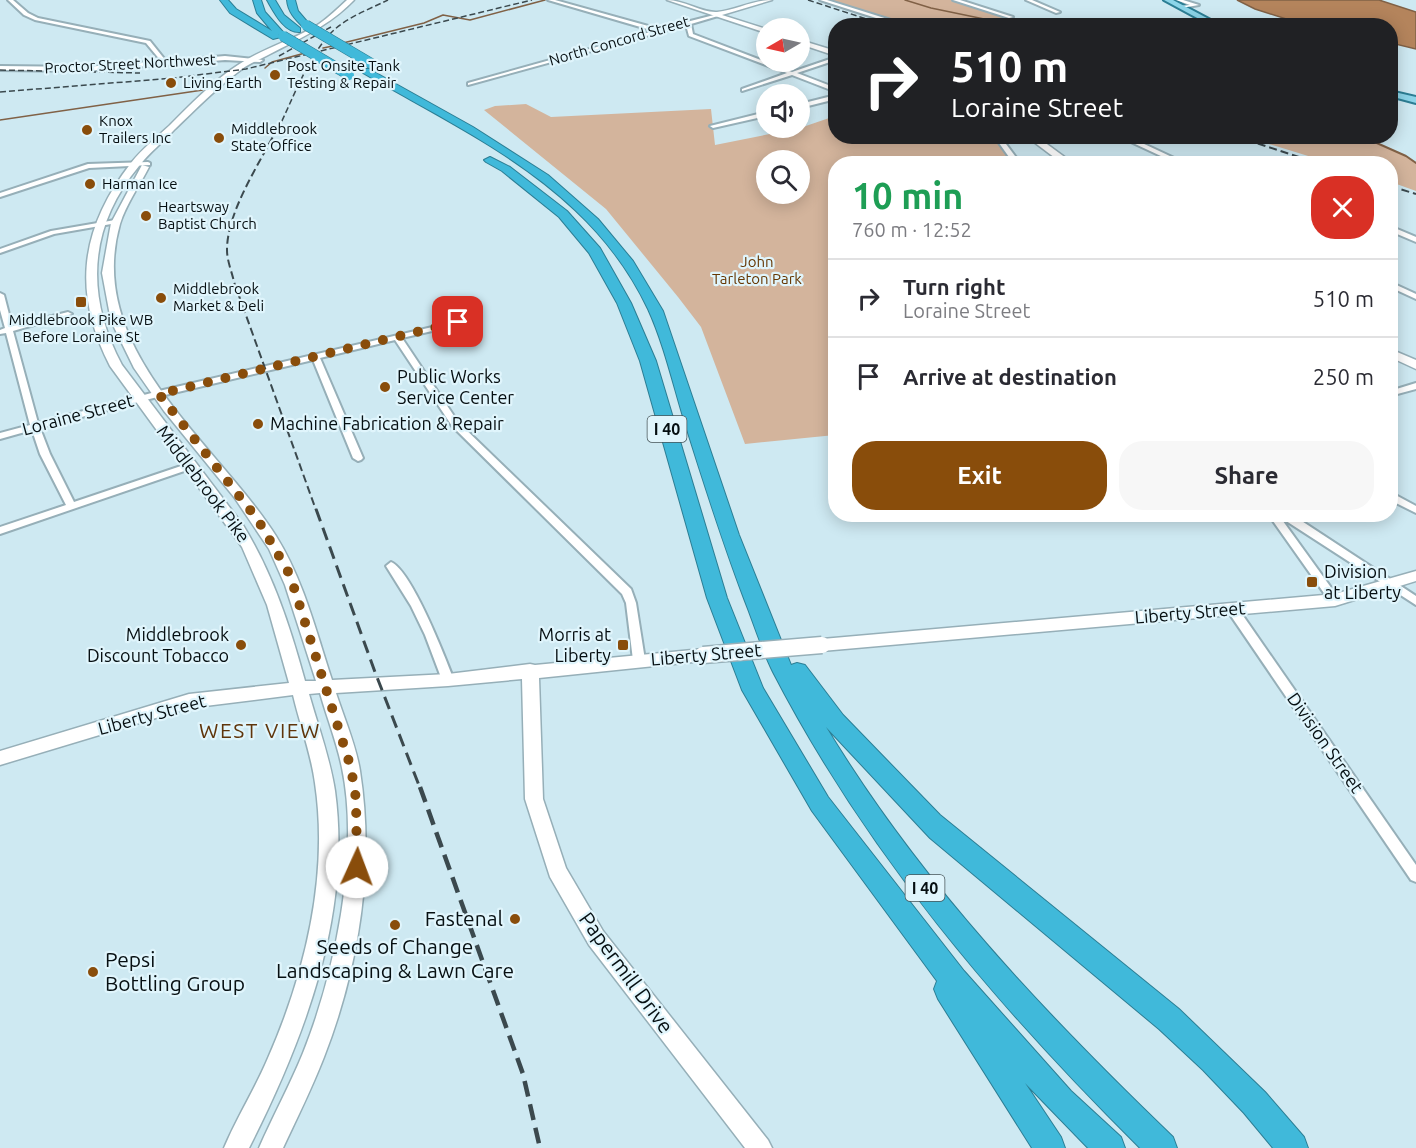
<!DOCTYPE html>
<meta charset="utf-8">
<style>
:root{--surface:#fff;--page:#f7f7f7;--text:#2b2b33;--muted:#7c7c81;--line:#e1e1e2;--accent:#894d0b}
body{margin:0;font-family:Ubuntu,sans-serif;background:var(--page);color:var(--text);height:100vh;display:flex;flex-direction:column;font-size:22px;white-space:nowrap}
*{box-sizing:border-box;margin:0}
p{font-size:20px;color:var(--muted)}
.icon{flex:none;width:33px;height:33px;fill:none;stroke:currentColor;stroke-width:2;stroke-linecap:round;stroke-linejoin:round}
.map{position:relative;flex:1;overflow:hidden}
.side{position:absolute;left:828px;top:156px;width:570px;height:366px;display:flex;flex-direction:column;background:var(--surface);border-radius:24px;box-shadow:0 3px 15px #0003}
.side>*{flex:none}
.hud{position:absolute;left:828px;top:18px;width:570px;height:126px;border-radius:24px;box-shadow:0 3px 15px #0003;background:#202124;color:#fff;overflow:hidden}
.needle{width:39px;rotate:261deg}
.tools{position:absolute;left:756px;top:18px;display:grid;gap:12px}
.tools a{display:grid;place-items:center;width:54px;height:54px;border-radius:50%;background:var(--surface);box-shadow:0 3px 15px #0003;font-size:30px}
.pin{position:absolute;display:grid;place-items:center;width:51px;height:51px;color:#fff;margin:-26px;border-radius:12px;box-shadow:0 3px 9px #0006}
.me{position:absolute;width:66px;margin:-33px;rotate:2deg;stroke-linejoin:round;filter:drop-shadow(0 0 4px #0008)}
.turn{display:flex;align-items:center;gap:21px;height:126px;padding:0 24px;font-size:27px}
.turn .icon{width:78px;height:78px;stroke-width:2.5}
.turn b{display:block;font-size:42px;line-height:51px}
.round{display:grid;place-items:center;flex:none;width:63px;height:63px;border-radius:24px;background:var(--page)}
.summary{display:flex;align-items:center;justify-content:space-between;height:102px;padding:0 24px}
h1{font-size:36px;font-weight:700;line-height:45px;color:#1e9e55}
.cta{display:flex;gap:12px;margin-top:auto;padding:12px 24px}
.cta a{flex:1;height:69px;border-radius:24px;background:var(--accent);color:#fff;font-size:24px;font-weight:700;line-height:69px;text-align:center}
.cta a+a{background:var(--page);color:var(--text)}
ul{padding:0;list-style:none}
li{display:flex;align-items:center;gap:18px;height:78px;padding:0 24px;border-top:2px solid var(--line)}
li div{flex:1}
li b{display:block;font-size:22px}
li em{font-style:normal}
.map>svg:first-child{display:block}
.green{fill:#d3b49c;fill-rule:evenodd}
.water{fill:#b4845c;stroke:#806146;stroke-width:1.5}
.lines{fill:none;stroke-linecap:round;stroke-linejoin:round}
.stream-far1{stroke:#806146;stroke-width:1.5}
.stream{stroke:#806146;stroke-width:2}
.street-casing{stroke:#96afb8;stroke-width:4}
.secondary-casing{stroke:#96afb8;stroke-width:3}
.primary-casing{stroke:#2c7e94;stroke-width:4}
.highway-casing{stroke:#2c7e94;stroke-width:2}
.street{fill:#fff;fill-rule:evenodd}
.secondary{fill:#fff;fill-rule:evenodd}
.primary{fill:#8cd5e9;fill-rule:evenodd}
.highway{fill:#40b9da;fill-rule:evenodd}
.rail-far3{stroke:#3b494e;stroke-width:1.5;stroke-dasharray:6 3;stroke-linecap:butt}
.rail-far2{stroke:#3b494e;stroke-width:2;stroke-dasharray:8 4;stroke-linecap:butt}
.rail-far1{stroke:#3b494e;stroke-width:3;stroke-dasharray:13 7;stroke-linecap:butt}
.rail{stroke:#3b494e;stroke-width:4.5;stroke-dasharray:16 8;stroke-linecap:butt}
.secondary-bridge-casing{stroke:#96afb8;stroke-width:19;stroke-linecap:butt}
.highway-bridge-casing{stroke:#2c7e94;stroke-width:11;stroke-linecap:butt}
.secondary-bridge{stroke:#fff;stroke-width:16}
.highway-bridge{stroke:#40b9da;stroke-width:10}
.route{stroke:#894d0b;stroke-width:10;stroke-dasharray:0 18}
.poi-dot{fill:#894d0b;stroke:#e0f5fc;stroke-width:2}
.labels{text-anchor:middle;stroke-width:4.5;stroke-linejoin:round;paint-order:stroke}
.far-street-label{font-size:15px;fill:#060f12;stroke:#e0f5fc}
.far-poi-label{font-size:15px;fill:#060f12;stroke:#e0f5fc;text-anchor:start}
.far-park-label{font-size:15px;fill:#663703;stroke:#e0f5fc}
.shield{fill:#e0f5fc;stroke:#475458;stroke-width:1.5}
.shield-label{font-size:16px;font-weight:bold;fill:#060f12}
.poi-label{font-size:18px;fill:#060f12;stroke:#e0f5fc;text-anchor:start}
.street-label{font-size:18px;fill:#060f12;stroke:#e0f5fc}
.quarter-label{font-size:21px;letter-spacing:1.5px;fill:#5f350b;stroke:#e0f5fc}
.near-poi-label{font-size:21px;fill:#060f12;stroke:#e0f5fc;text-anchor:end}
.near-street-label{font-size:21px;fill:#060f12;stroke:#e0f5fc}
</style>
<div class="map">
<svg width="1416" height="1148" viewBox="0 0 1416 1148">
<rect width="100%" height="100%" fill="#cee9f2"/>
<g class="green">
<polygon points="826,0 952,0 1009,18 1040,21 1056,25 896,25 896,23 906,20 885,18"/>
<path d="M526,104L551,117L711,109L715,145L800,128L835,116L836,136L994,137L1015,163L836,164L835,435L745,444L701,327L678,297L606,209L484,110L495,106ZM766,160H800V194H766Z"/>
<polygon points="1246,137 1361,137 1406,156 1416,163 1416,191 1391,182 1390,164 1331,163"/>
</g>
<polygon class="water" points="1237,0 1379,0 1416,12 1416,49 1391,43 1390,26 1305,25 1255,9"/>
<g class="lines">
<g class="stream-far1">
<polyline points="905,0 931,8 1018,26"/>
<polyline points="343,43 424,23 443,15 470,20 545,0"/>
<polyline points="323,48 333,46"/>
<polyline points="265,68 272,62 305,53"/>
<polyline points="0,120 203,90"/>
</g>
<polyline class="stream" points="1361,136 1406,156 1416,163"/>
<defs>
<g id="street">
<polygon points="8,0 13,0 28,13 38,18 150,41 166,61 225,56 263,60 260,62 225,60 85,71 0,70 0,66 85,67 161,61 146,43 35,20 24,15"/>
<polygon points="548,0 555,0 659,29 718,14 718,16 691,24 693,34 792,72 836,57 836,60 797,73 836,88 836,92 792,75 742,91 742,89 787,73 689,36 686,25 468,85 468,83 654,31"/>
<polygon points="820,0 827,0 910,26 901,26"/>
<polygon points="953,0 960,0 1013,17 1009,18"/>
<polygon points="1026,0 1032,0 1060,12 1056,13"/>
<polygon points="1176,0 1183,0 1199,5 1181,8 1179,6 1190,5"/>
<polygon points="836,95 836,99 800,108 800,104"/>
<polygon points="766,112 766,116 713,128 710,126"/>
<polygon points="994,136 1000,136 1021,164 1014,164"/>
<polygon points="1118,136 1127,136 1187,164 1178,164"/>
<polygon points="148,162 150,163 150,165 89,168 0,197 0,193 88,164"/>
<polygon points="115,220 118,222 117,223 54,234 0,253 0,249 51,231"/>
<polygon points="1390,226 1416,237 1416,242 1390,231"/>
<polygon points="1390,282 1416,294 1416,299 1390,287"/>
<polygon points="0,293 4,295 12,326 68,312 72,314 13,331 38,423 159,391 475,317 475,321 402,338 458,422 631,589 636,603 645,660 643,663 635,663 633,660 626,603 622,594 452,426 395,340 320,358 363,458 361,460 358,461 353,458 313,360 161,396 40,428 50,454 74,502 187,464 190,463 195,466 193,468 0,534 0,527 66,505 40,454 32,430 0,439 0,433 30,425 6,333 0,334 0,330 5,328 0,310"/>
<polygon points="1416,383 1416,389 1390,396 1390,391"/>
<polygon points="1390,492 1416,506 1416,513 1390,500"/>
<polygon points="1268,514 1291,514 1416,596 1416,605 1280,517 1340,600 1335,604 1331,603"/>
<path d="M391,562C412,571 445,657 454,680L452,683L448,685L444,683L442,680L425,635L411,606L386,566Z"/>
<polygon points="1233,606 1237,607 1416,865 1416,882 1411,880 1229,613 1228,610 1229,607"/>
</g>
<g id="secondary">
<path d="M347,0H354C330,25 301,38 270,54C261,59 250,63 242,69C217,87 196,109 174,130C163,142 149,153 139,166C88,227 85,296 122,365L243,525C273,574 290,626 305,681H316L285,585L269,549L234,497L164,411L134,368L111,321L102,273L111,223L142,165L149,167C140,185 126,204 120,224C84,350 216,442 276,536C303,579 316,631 332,680L448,674L530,664L535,665L703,649L709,651L711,655L709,659L703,661L539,678L543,799L566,868L603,931L768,1140L772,1148H745L589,945L550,877L525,799L522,679L448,686L336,693C344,718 356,745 360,771C375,867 359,967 324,1057C312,1088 297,1118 283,1148H259C273,1116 290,1085 303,1053C335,973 360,854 342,768C337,743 327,718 320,693L309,694C318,726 330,758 335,791C352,915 304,1039 249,1148H224C237,1117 255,1089 268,1058C305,974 329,876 315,783C311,753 300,725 293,695L189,708L0,765V751L189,694L289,683L267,605L242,547L110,366C72,292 80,229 131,163C142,149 157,137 170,125C191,104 213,81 238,65C263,48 294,40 319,24C329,17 338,8 347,0Z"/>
<path d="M667,0C684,0 702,13 717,12C736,10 753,0 772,0L722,15L766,29V33Z"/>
<polygon points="800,40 836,51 836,56 800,44"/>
<polygon points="1026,136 1036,136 1074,164 1063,164"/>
<polygon points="1390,349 1416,360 1416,369 1390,357"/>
<polygon points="1416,571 1416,581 1335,606 822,651 816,649 814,645 816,641 822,639 1335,594"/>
</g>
<g id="primary">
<polygon points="1164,0 1173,0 1222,26 1212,26"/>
<polygon points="1390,91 1416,97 1416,103 1390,96"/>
</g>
<g id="highway">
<polygon points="220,0 228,0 236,9 272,31 257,13 253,0 261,0 265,12 283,32 278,35 281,37 273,39 230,13"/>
<path d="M267,0H275L284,15L300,28V32C284,33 274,12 267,0Z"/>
<path d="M287,0H295L298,11L310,25L309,27H303C295,19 288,12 287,0Z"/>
<path d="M363,69H369L473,127L548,175L598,219L633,261L663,311L739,535L791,665L797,663L805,665L843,715L940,815L1179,1009L1265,1092L1304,1137L1308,1148H1273L1244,1113L1203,1070L1159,1029L930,838L826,727C919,881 1044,1013 1173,1137L1177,1148H1140C997,1006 866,852 773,672C763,652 756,630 748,609C724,547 704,484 684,420C673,384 664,344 648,309C631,273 605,238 575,210C514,152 435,115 363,73Z"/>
<polygon points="490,157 510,167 567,211 600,248 631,303 656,361 727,598 763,688 828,797 964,971 1071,1091 1121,1137 1125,1148 1088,1148 1025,1083 1061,1137 1065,1148 1032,1148 938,999 934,989 937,981 812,811 742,690 707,598 640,361 617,303 589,253 559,217 502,171 486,162 484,160"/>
</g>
</defs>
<use href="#street" class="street-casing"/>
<use href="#secondary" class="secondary-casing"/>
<use href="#primary" class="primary-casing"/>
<use href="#highway" class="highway-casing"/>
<use href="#street" class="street"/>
<use href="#secondary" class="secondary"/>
<use href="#primary" class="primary"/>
<use href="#highway" class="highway"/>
<g class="rail-far3">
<polyline points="808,0 888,26"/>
<polyline points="279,56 331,27"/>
<polyline points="0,70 140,73"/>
<polyline points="0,92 174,78 246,69 532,0"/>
<path d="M278,129C293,99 306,61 329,35C344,18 368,10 388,0"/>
</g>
<g class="rail-far2">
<path d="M278,127C260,163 227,211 227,250C227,261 232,272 234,282L316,510"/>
<polyline points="1235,136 1320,164"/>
<polyline points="1390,186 1416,194"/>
</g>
<polyline class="rail-far1" points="316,509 375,672 420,788"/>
<polyline class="rail" points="420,787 523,1074 540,1148"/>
<defs>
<polyline id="secondary-bridge" points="703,655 822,645"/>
<g id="highway-bridge">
<polyline points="306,25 377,67"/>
<polyline points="283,36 349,75"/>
</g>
</defs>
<use href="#secondary-bridge" class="secondary-bridge-casing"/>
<use href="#highway-bridge" class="highway-bridge-casing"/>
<use href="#secondary-bridge" class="secondary-bridge"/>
<use href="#highway-bridge" class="highway-bridge"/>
</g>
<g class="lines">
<polyline class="route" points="357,867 356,799 351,768 290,575 258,520 159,394 458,322"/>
</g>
<g class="poi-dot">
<circle cx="275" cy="75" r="6"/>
<circle cx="171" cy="83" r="6"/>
<circle cx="87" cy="130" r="6"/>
<circle cx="219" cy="138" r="6"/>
<circle cx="90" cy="184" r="6"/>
<circle cx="146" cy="216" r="6"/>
<circle cx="161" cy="298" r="6"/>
<rect x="75" y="296" width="12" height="12" rx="3"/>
<circle cx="385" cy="387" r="6"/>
<circle cx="258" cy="424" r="6"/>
<rect x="1306" y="576" width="12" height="12" rx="3"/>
<circle cx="241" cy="645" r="6"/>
<rect x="617" y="639" width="12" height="12" rx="3"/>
<circle cx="515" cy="919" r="6"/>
<circle cx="395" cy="925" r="6"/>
<circle cx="93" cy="972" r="6"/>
</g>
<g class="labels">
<g class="far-street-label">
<text transform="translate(619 41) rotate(-16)" y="5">North Concord Street</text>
<text transform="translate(130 64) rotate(-3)" y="5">Proctor Street Northwest</text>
</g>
<g class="far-poi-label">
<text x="287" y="71">Post Onsite Tank<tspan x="287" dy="17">Testing &amp; Repair</tspan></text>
<text x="183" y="88">Living Earth</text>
<text x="99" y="126">Knox<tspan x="99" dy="17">Trailers Inc</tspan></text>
<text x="231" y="134">Middlebrook<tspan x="231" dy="17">State Office</tspan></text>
<text x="102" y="189">Harman Ice</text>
<text x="158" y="212">Heartsway<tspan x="158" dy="17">Baptist Church</tspan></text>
<text x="173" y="294">Middlebrook<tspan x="173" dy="17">Market &amp; Deli</tspan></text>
<text x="81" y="325" text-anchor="middle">Middlebrook Pike WB<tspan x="81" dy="17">Before Loraine St</tspan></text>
</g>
<g class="far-park-label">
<text x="757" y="267">John<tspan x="757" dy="17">Tarleton Park</tspan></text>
</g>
<g class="shield">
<rect x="647.5" y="416" width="39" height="26" rx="4.5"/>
<rect x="905.5" y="875" width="39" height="26" rx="4.5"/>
</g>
<g class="shield-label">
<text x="667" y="435">I 40</text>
<text x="925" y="894">I 40</text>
</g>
<g class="poi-label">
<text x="397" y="383">Public Works<tspan x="397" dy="21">Service Center</tspan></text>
<text x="270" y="430">Machine Fabrication &amp; Repair</text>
<text x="1324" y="578">Division<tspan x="1324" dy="21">at Liberty</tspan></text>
<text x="229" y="641" text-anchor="end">Middlebrook<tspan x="229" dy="21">Discount Tobacco</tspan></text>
<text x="611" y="641" text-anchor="end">Morris at<tspan x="611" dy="21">Liberty</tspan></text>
</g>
<g class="street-label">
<text transform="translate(78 415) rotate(-15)" y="6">Loraine Street</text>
<text transform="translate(203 484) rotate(53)" y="6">Middlebrook Pike</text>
<text transform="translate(1190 613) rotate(-5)" y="6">Liberty Street</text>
<text transform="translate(706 655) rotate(-5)" y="6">Liberty Street</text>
<text transform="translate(152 715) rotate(-15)" y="6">Liberty Street</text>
<text transform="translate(1325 743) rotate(55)" y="6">Division Street</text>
</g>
<g class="quarter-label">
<text x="260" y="738">WEST VIEW</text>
</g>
<g class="near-poi-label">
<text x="503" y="926">Fastenal</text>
<text x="395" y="954" text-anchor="middle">Seeds of Change<tspan x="395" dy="24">Landscaping &amp; Lawn Care</tspan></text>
<text x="105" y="967" text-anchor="start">Pepsi<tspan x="105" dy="24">Bottling Group</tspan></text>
</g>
<g class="near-street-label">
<text transform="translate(626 973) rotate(54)" y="7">Papermill Drive</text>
</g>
</g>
</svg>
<div class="tools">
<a><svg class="needle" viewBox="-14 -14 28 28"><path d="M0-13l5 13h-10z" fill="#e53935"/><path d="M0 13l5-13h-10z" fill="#7c7c81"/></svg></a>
<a><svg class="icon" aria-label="sound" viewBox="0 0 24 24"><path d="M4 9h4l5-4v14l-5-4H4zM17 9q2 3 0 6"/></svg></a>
<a><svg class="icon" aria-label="search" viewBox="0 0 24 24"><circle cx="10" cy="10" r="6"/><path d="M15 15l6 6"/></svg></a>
</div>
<div class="pin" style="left:458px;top:322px;background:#d93025"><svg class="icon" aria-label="arrive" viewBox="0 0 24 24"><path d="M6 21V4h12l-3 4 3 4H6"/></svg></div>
<svg class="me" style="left:357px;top:867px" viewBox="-20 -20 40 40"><circle r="19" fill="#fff"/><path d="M0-13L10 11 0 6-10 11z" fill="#894d0b"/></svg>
<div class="hud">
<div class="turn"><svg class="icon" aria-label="right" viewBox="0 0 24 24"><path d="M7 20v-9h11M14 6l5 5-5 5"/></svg><div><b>510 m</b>Loraine Street</div></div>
</div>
<section class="side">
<div class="summary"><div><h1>10 min</h1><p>760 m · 12:52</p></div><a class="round" style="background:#d93025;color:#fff"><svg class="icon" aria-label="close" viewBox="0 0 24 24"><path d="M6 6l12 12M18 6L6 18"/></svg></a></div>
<ul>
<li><svg class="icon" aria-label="right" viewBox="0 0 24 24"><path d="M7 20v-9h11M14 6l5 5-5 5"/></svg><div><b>Turn right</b><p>Loraine Street</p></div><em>510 m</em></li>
<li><svg class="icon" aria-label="arrive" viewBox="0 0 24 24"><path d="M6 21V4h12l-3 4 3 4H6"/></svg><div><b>Arrive at destination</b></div><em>250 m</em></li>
</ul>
<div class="cta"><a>Exit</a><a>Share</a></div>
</section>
</div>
